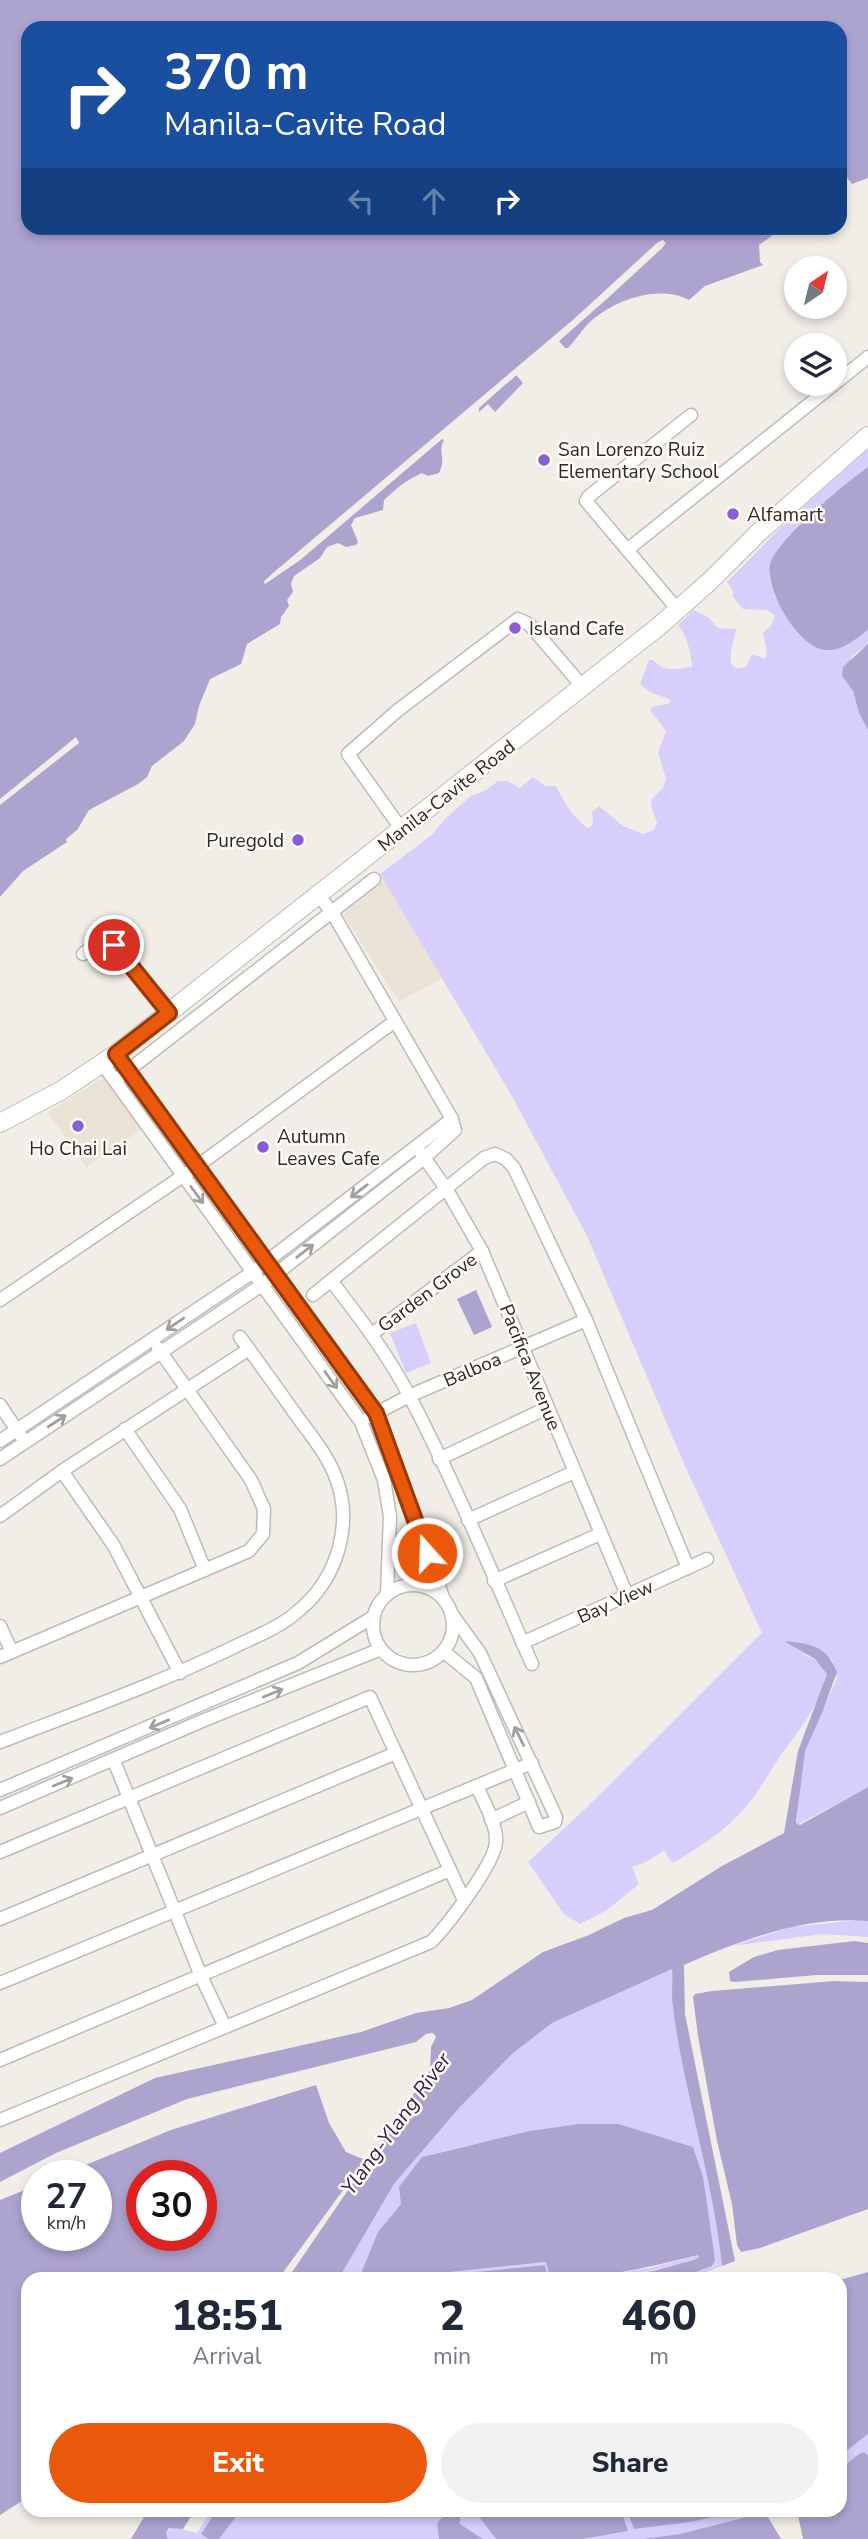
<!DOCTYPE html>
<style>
:root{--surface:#fff;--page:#f2f2f3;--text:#1f2937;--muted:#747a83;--accent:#ea580c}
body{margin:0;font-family:"Nunito Sans",sans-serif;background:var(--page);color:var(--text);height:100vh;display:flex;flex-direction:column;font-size:26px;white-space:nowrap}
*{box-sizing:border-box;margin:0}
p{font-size:23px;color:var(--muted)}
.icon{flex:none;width:38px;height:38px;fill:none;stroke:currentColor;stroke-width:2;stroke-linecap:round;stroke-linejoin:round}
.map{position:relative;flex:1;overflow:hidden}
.sheet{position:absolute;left:21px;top:2272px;width:826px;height:245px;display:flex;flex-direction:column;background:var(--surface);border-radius:21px;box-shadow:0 4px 10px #0003}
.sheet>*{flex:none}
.guide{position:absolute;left:21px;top:21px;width:826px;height:214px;border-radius:21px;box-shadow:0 4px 10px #0003;background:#1a4fa0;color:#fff;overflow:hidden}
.needle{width:46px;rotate:35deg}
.buttons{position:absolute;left:784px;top:256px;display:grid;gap:14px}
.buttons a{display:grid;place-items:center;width:63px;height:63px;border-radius:50%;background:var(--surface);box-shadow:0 4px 10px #0003;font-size:35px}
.speed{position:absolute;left:21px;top:2160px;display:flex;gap:14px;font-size:35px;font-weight:700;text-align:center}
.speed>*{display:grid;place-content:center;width:91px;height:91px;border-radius:50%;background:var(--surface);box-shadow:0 4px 10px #0003;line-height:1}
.speed small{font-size:18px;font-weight:400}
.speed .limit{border:10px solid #d22;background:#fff;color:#111}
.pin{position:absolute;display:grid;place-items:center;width:60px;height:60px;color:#fff;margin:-30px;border:4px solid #fff;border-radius:50%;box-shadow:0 2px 7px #0007}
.me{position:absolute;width:77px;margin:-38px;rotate:340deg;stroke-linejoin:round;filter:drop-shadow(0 0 5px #0008)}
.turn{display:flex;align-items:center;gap:24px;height:147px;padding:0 28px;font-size:32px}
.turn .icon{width:91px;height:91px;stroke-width:2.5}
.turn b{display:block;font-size:49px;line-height:60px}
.lanes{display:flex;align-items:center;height:66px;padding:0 28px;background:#0003;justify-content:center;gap:35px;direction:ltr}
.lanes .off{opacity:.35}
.eta{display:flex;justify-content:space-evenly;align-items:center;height:119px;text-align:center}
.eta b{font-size:42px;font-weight:800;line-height:49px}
.cta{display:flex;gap:14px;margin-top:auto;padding:14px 28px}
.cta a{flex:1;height:80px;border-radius:42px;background:var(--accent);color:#fff;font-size:28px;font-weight:800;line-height:80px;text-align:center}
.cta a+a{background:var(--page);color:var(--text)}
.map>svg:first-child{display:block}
.built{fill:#eae2d5}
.green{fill:#d7cefb}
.water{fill:#ada3cf;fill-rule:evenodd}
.pier{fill:#f1eee7}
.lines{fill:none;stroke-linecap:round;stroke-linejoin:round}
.minor-casing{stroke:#bebbb4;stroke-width:15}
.secondary-casing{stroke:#bebbb4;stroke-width:20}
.minor{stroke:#fff;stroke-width:12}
.secondary{stroke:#fff;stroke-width:18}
.oneway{stroke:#a09f9e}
.route-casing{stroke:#983908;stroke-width:18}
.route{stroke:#ea580c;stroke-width:12}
.poi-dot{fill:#855ed8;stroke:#fffbf4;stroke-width:2.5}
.labels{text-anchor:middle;stroke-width:5;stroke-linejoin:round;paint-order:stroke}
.poi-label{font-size:19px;fill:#2b2a27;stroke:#fffbf4;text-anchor:start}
.street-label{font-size:19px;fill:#2b2a27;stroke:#fffbf4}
.water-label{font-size:21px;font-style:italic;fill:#2e1c53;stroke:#fffbf4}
</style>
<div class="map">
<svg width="868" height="2539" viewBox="0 0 868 2539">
<rect width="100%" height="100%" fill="#f1eee7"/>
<g class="built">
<polygon points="384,881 442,978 399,1002 343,914"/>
<polygon points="106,1076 142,1129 86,1167 48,1112"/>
</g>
<g class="green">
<path d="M868,449V467C842,488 762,544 770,581C775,608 803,630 820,650C839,653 854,640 868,630V644L853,655L842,676L853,691L859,713L868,730V1787L797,1825L801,1769L805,1751L837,1678L832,1659L800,1653C813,1657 820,1663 827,1674C816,1711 801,1727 779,1758C770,1771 762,1785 753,1798C732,1827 703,1845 673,1863L664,1851L644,1863L632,1867L639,1884L607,1910L580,1924L564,1914L528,1862L583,1811L762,1633L685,1466L587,1236L513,1098L380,874L433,834L444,820L471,796L486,790L498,781H507L520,788L533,777L545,786H556C563,800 573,819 588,828L593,825L592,812L599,806L623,826L643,834L654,830L657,822L651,806L652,799L663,788L666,779L658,752L666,731L651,711V707L668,704L671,700L650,692L640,684L649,660H653C665,673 675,669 692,667C691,652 687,636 678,625L694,610L709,618L718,628L736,629C735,640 719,677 747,666L752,654L765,659L767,652L763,633L771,626L775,616L767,610L743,609L733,597V591L727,582L783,525Z"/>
<polygon points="416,1323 431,1363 406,1373 390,1333"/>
<polygon points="857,1920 868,1921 868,1937 822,1934 732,1946 792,1927"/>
<path d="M672,1969C671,2000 677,2029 682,2060C695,2129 715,2196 722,2266L691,2278H680L712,2266L715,2261L709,2218L693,2147L619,2124H579L465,2146L422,2157L401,2204L378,2232L366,2277L381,2278H339L394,2184L459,2108L512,2054L552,2023Z"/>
<path d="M698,2255L699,2257L694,2260C657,2270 622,2278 583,2278L650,2268Z"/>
<polygon points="547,2262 550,2278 548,2278 544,2265 418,2278 392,2278"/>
<polygon points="868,2434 868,2455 864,2452 859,2454 840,2469 840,2456"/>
<polygon points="212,2510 217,2510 201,2534 208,2539 168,2539 166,2533 173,2527 197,2533"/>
<polygon points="241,2510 449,2510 437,2523 439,2539 218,2539"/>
<polygon points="460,2510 474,2510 496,2539 483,2539 460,2524"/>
<polygon points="621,2510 627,2510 635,2529 746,2510 770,2510 680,2534 643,2539 583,2539 628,2531"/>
</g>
<g class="water">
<path d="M0,0H868V178L852,184L840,168V28H28V228H787L780,230L759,245L760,262L763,265L705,286L689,300C659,284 614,300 590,322C582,329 576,340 568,348H565L559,341L662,248L664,240L658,242L573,320L264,581L266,583L300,560L442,439L444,440C437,453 447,457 439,473L428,476L422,473C403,482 400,486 384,500L383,510L355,518L351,525L358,542L356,545L346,547L338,543L327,547L320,558L294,576L291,584L293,592L287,600L289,606L281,617L280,624L247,644L241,664L210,679L199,706L195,724L184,741L152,766L147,777L138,784L89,810L77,830L66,839L67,842L23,871L0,897Z"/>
<polygon points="516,375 523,383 495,412 488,404 479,412 479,408"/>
<path d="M868,467V630C856,639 841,652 825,650C799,648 765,590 770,565C775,540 846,483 868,467Z"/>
<polygon points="868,644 868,730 859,713 853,691 842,676 843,667"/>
<polygon points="476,1290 492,1327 474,1335 457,1299"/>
<path d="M784,1641C811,1644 826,1645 837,1672L822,1713L805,1751L796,1823L800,1825L868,1787V1921C804,1916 742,1940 684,1965L685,2014L735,2261L722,2266C713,2178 684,2094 673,2007C671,1994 673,1981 672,1969L552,2023L512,2054L459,2108L394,2184L339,2278H288L430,2070L431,2047L436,2037L433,2033L426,2034L416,2042L187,2099L56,2153L0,2182V2153L155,2078L361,2032L416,2013L449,2008L472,2000L543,1952L589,1935L624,1918L652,1910L722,1866L784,1833L798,1751L827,1674L815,1659Z"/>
<polygon points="854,1941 868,1943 868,1975 816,1975 735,1982 730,1981 729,1972 754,1957 778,1950"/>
<polygon points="834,1981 868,1982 868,2209 760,2248 741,2252 737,2245 732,2204 717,2141 698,2036 693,1997 695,1994 712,1991"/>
<path d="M316,2085L329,2123L346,2152L365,2160L279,2278H28V2497L0,2515V2200L37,2185V2235H96V2175H61L171,2130ZM142,2175H201V2235H142Z"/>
<path d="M579,2124H619L693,2147L703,2177L714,2252L715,2261L712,2266L680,2278H608L653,2271L694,2260L699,2257L698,2255C649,2267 602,2279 550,2278L546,2262L392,2278L366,2277L362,2271L378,2232L401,2204L399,2187L422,2157L530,2131Z"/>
<polygon points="545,2265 548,2278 418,2278"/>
<polygon points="868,2272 868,2434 840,2456 840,2280"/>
<polygon points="864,2452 868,2455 868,2539 803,2539 797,2510 840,2510 840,2469 859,2454"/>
<polygon points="148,2510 195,2510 183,2529 169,2528 166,2533 168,2539 131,2539"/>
<polygon points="217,2510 241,2510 219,2539 208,2539 201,2534"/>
<polygon points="449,2510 460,2510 460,2524 483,2539 439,2539 437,2523"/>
<polygon points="474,2510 621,2510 628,2531 583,2539 496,2539"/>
<polygon points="627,2510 746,2510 690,2522 634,2529"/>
<polygon points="765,2512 781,2539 643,2539 680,2534"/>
</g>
<g class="pier">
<polygon points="662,240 666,243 662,248 609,297 559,341 556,343 556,339 517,371 519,373 475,410 475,407 442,435 445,436 340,526 300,560 265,584 264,582 273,573 573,320"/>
<polygon points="76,737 79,743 0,805 0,799"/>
</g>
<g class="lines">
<defs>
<g id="minor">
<polyline points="627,550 868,357"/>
<polyline points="678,610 586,501 588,497 691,415"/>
<polyline points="402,830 348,754 397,711 518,619 529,624 583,687"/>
<path d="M83,954C95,945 100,940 114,945L169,1013"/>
<polyline points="116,1054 376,1413 444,1600"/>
<polyline points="102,1063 361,1422 384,1480 390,1516 387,1594"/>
<polyline points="121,1076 374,879"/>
<polyline points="421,1153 447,1190 482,1251 627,1595"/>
<path d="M332,1282C360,1318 388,1355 410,1397C455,1483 493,1575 532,1664"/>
<polyline points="313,1295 484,1158 495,1154 506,1159 514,1168 586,1320 688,1568"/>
<polyline points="0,1300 196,1167 395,1021"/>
<polyline points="372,1334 482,1251"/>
<polyline points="0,1405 21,1436"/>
<polyline points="369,1417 409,1396 586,1320"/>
<polyline points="125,1429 180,1509 205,1570"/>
<polyline points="0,1441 253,1272 452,1119"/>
<polyline points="0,1459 262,1285 424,1158 455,1130 452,1119 332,912 318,895"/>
<polyline points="439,1459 547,1408"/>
<polyline points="62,1471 114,1546 180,1673"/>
<polyline points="0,1516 62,1471 249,1349"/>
<polyline points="468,1520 574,1472"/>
<polyline points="494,1581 600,1534"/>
<circle cx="413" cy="1625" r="40"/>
<polyline points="0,1626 12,1652"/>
<polyline points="522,1643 707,1559"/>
<polyline points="443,1651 476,1678 539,1827 555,1822 556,1817 480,1653 451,1613"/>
<polyline points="0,1657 249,1551 263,1534 264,1509 251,1480 158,1348"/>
<path d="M0,1742C78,1712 157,1684 232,1648C254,1637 279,1628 297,1612C338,1579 355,1522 334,1473C325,1452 310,1434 296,1415C278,1389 259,1363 240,1337"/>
<polyline points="114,1761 201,1976 225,2027"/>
<polyline points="0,1790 298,1663 373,1617"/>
<polyline points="0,1808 202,1721 381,1649"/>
<polyline points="491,1820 529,1802"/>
<polyline points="0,1852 370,1697 464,1900"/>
<polyline points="0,1919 396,1753"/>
<polyline points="0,1983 532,1763"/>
<polyline points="0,2060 450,1870"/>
<path d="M0,2120L431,1942C447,1926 495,1863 496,1842C497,1824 484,1803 477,1786"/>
</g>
<polyline id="secondary" points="0,1123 62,1090 116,1054 658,627 710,581 759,532 868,436"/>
</defs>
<use href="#minor" class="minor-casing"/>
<use href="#secondary" class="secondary-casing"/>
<use href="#minor" class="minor"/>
<use href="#secondary" class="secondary"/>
</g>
<defs><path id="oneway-shaft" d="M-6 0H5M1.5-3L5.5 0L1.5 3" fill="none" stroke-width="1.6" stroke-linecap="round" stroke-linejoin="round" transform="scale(1.75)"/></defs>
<g class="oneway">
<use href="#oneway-shaft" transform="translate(359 1191) rotate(143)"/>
<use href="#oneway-shaft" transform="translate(197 1195) rotate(54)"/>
<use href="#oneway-shaft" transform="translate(305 1251) rotate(-38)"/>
<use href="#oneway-shaft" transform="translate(175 1324) rotate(146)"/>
<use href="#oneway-shaft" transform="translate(331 1380) rotate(54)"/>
<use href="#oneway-shaft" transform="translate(57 1421) rotate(-33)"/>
<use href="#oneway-shaft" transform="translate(273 1693) rotate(-22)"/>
<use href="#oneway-shaft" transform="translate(159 1724) rotate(157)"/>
<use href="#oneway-shaft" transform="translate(519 1736) rotate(-116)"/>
<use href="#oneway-shaft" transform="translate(63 1782) rotate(-22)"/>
</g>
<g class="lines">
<defs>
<polyline id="route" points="114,945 169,1013 116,1054 376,1413 427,1553"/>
</defs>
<use href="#route" class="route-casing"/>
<use href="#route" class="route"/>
</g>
<g class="poi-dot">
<circle cx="544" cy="460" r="7"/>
<circle cx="733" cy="514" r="7"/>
<circle cx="515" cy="628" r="7"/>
<circle cx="298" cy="840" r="7"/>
<circle cx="78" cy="1126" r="7"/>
<circle cx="263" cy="1147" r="7"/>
</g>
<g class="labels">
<g class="poi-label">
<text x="558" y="456">San Lorenzo Ruiz<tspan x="558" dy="22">Elementary School</tspan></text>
<text x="747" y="521">Alfamart</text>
<text x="529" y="635">Island Cafe</text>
<text x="284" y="847" text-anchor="end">Puregold</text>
<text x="277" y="1143">Autumn<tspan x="277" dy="22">Leaves Cafe</tspan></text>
<text x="78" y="1155" text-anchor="middle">Ho Chai Lai</text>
</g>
<g class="street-label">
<text transform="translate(446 795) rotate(-38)" y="7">Manila-Cavite Road</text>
<text transform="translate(427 1292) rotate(-37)" y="7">Garden Grove</text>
<text transform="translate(531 1367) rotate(68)" y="7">Pacifica Avenue</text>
<text transform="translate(472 1369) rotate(-23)" y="7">Balboa</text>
<text transform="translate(615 1601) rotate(-24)" y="7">Bay View</text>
</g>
<g class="water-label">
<text transform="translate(396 2124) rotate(-54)" y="7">Ylang-Ylang River</text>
</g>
</g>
</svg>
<div class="buttons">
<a><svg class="needle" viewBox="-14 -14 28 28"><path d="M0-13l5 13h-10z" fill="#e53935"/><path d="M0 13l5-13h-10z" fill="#747a83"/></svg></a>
<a><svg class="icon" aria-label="layers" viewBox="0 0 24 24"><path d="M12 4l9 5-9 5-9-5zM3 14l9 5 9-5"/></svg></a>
</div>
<div class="speed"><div>27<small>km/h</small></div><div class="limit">30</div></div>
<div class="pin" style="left:114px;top:945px;background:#d93025"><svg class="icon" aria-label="arrive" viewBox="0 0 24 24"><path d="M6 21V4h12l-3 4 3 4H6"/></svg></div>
<svg class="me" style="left:427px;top:1553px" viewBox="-20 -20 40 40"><circle r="17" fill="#ea580c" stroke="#fff" stroke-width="3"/><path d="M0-11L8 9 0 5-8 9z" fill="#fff"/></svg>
<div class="guide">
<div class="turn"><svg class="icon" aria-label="right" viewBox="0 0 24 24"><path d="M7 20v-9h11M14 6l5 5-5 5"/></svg><div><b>370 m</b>Manila-Cavite Road</div></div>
<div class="lanes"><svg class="icon off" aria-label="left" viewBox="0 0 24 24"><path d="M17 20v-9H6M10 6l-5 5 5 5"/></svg><svg class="icon off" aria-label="ahead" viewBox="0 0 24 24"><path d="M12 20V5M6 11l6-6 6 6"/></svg><svg class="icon" aria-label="right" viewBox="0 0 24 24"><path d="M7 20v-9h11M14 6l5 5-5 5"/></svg></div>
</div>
<section class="sheet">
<div class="eta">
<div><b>18:51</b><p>Arrival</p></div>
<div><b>2</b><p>min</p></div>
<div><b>460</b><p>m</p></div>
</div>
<div class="cta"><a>Exit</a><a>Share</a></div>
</section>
</div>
